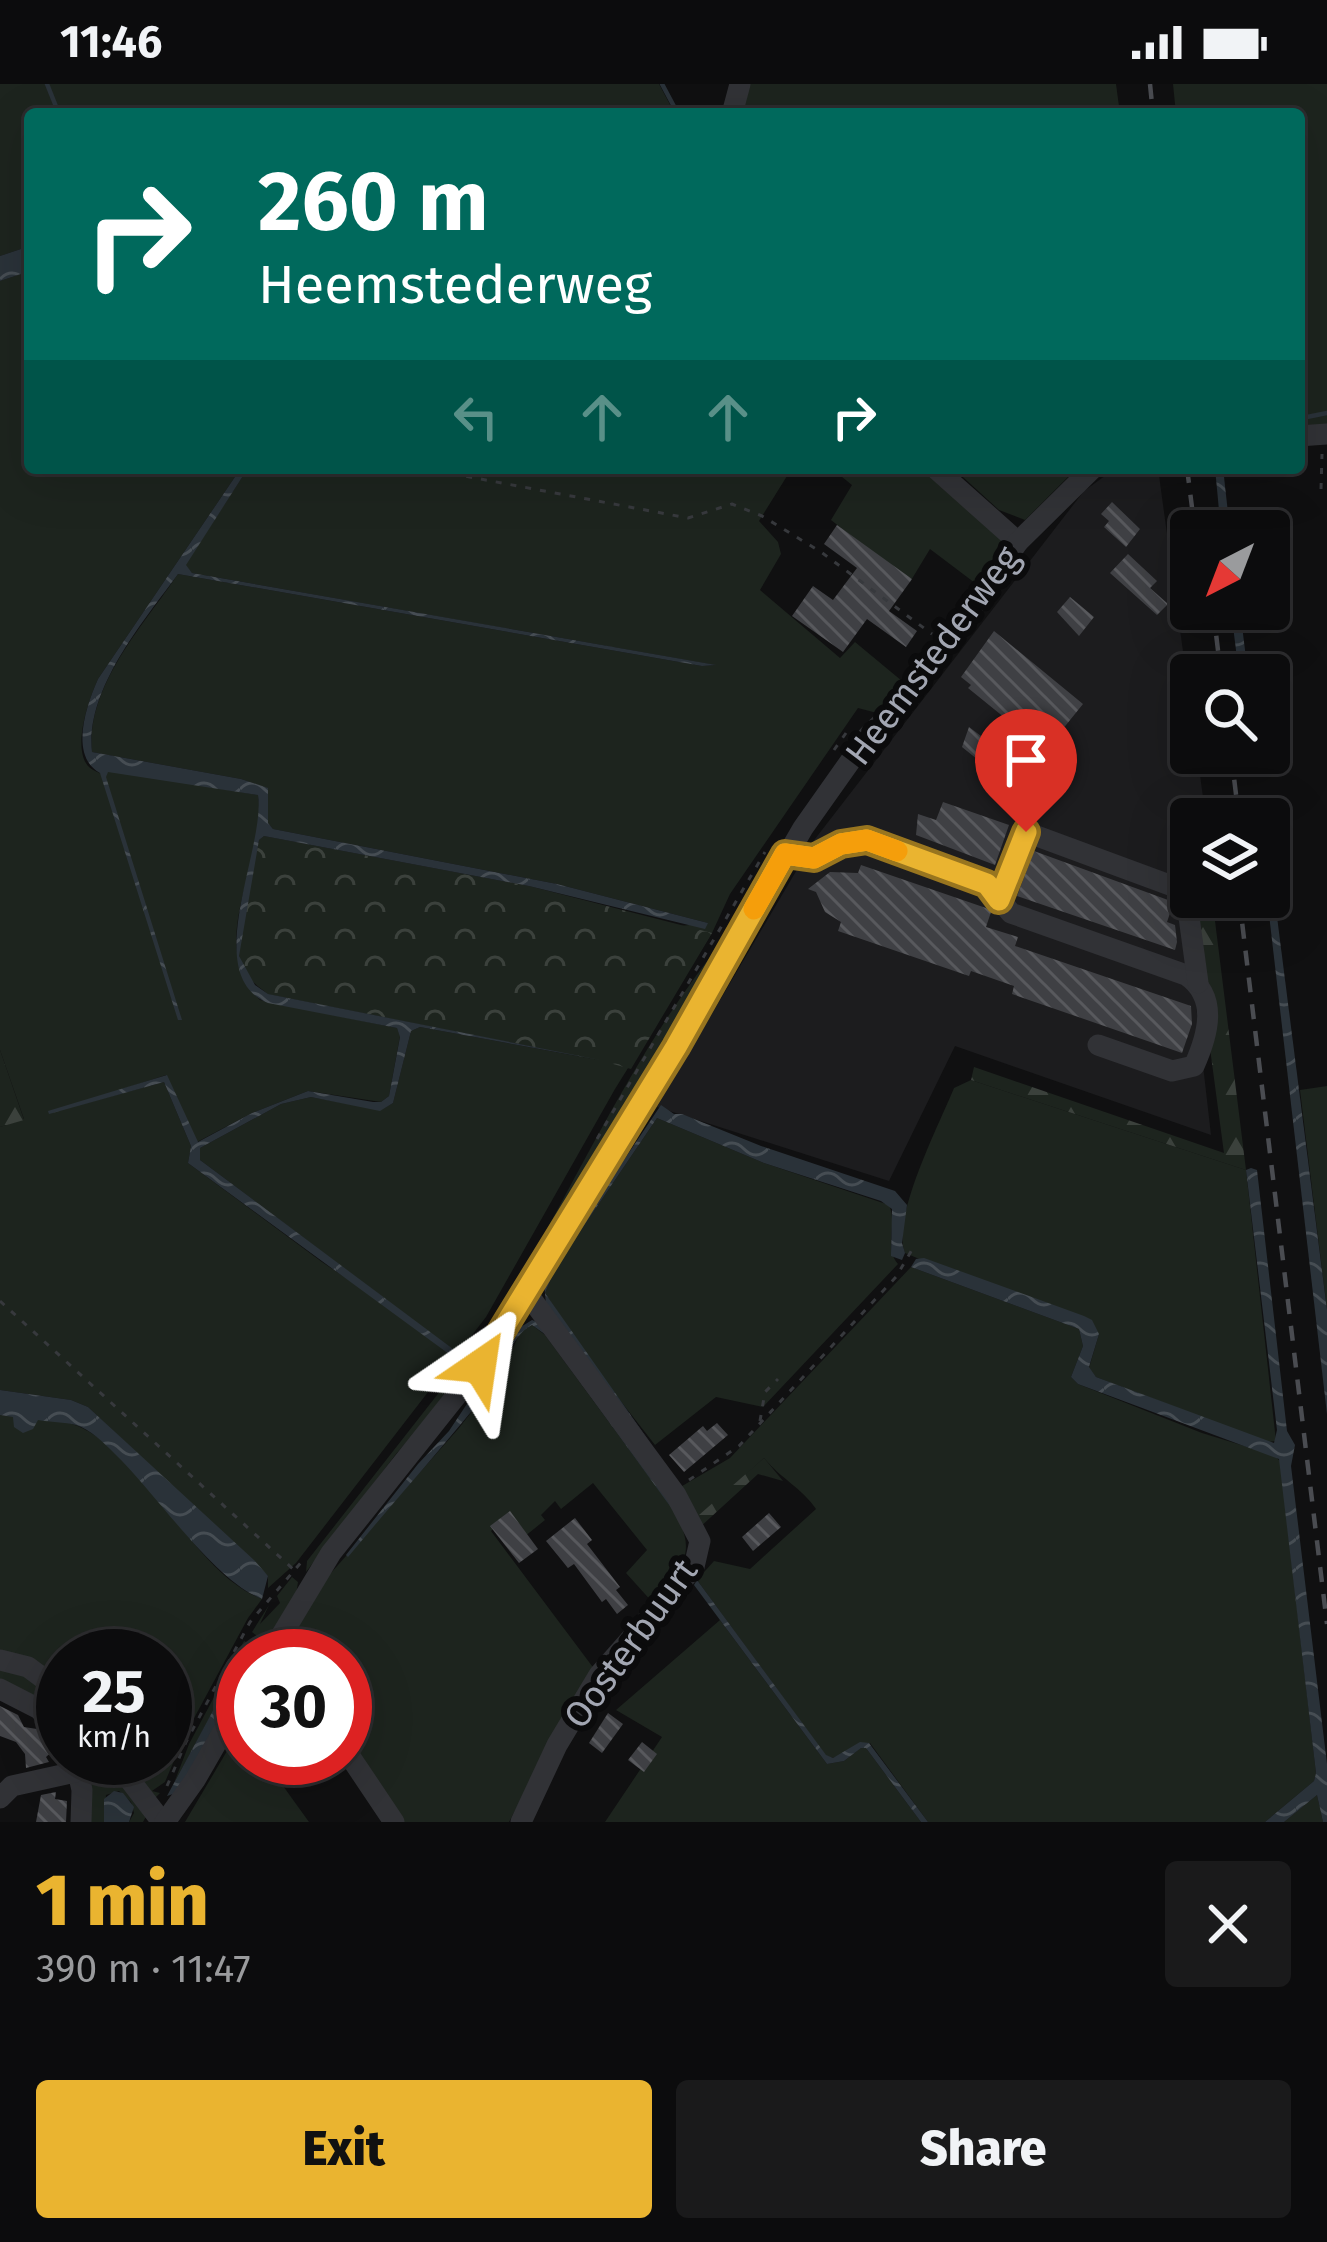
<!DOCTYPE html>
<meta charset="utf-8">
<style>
:root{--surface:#0c0c0d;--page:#1a1a1b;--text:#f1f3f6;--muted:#9a9b9d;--line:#2c2c2e;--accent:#eab430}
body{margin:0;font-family:"Fira Sans",sans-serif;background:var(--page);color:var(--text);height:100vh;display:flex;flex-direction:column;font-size:45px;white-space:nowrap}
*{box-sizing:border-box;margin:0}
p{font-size:39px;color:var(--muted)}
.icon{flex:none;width:66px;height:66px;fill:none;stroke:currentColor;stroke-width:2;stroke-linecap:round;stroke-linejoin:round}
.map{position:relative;height:1738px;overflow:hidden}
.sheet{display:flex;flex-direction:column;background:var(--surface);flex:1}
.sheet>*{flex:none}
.guide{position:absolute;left:24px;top:24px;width:1281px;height:366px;border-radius:12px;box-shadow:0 12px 48px #0002,0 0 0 3px var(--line);background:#00695c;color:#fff;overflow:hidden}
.needle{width:78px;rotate:222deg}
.fabs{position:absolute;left:1170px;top:426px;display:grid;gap:24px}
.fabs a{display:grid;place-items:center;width:120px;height:120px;border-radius:12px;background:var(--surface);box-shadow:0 12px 48px #0002,0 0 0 3px var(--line);font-size:60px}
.speed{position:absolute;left:36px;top:1545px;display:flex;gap:24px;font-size:60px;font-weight:700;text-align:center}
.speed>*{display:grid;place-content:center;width:156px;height:156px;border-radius:50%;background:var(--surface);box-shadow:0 12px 48px #0002,0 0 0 3px var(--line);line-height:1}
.speed small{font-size:30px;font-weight:400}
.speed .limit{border:18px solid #d22;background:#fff;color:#111}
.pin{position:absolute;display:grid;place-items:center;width:102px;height:102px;color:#fff;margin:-123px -51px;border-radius:50% 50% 50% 0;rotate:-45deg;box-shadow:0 0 12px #0007}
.pin .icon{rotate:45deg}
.me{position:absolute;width:132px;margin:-66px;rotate:32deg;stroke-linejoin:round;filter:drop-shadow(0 0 9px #0008)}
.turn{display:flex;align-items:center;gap:42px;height:252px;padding:0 36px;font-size:54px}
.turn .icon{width:156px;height:156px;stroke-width:2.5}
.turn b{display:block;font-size:84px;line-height:102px}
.lanes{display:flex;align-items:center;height:114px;padding:0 36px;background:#0003;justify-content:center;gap:60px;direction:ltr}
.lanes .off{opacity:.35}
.round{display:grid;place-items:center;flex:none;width:126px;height:126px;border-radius:12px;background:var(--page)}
.head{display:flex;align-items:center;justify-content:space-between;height:204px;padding:0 36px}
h1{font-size:72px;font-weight:800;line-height:90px;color:var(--accent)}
.cta{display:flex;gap:24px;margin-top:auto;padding:24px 36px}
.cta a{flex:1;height:138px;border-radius:12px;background:var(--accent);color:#111;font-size:48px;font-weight:800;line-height:138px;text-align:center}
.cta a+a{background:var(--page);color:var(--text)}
.status{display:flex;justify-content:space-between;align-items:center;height:84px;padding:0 60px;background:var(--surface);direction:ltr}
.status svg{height:33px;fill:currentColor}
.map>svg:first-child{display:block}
.built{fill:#1c1c1e}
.green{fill:#1d241e}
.forest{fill:url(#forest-firs)}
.park{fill:url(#park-crowns)}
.water{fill:url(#water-waves)}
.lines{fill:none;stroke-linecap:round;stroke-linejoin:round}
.stream{stroke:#2a3239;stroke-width:4.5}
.building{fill:url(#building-back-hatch)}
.path{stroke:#37393d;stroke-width:3;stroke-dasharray:6 9;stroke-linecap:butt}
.minor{stroke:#313236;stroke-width:21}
.rail{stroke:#4a4c51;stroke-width:4.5;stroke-dasharray:15 12;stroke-linecap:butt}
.route-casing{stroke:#98751f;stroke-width:30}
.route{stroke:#eab430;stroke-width:21}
.slow{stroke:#f59e0b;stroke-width:21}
.labels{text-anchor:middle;stroke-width:12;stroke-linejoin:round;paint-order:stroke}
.street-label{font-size:36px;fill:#a2a6b2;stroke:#0b0b0c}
</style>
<div class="status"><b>11:46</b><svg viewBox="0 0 49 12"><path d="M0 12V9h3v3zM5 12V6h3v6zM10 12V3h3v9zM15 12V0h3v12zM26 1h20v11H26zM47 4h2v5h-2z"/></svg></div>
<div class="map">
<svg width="1327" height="1738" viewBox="0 0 1327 1738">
<defs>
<pattern id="forest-firs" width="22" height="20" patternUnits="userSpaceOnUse" patternTransform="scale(3)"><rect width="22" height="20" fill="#1d241e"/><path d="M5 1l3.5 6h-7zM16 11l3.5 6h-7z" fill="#3b413c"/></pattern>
<pattern id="park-crowns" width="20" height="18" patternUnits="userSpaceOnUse" patternTransform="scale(3)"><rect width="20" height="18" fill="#1d241e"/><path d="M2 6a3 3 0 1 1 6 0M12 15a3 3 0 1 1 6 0" fill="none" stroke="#3b413c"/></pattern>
<pattern id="water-waves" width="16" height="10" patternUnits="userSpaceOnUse" patternTransform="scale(3)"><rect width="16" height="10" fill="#2a3239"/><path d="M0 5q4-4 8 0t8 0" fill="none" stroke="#464d53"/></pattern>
<pattern id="building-back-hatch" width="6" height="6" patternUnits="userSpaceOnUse" patternTransform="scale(3)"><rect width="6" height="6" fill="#3f4044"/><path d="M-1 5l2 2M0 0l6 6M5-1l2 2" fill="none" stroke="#58595d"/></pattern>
</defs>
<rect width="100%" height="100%" fill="#101011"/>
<polygon class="built" points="1116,384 1158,384 1191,626 1191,669 1197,669 1206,735 1191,735 1191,779 1180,780 1211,1051 955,962 889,1097 657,1023 815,755 1084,407"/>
<g class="green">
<polygon points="0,0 659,0 675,30 30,30 30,162 0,172"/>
<polygon points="743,0 1116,0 1120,30 734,30"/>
<polygon points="1173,0 1327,0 1327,340 1299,344 1299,30 1176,30"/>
<path d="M30,187V384H241L98,595C89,615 72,663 88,682C93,687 100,689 106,692L107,688L117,687L258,711C268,778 203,859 260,916L387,942L397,944L400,952L389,1012L381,1018L308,1007L252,1029L197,1058L166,991L49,1029L164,998L191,1062L188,1079L322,1178L453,1266L200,1076V1064L281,1020L311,1013L381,1026L393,1019L411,947L420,943L599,976L268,910L245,888L708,839L557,800L273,745L268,739L267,704L241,695L92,668C86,602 144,541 178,490L702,582L715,581L192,489L185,481L248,384H792L759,437L778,458L781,470L760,506L840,574L855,558L902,597L877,629L858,624L730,810L712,849L615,1005L486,1233L296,1479L268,1504V1492L88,1323L71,1316L0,1306V1043L24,1035L0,966V197Z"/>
<polygon points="831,384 924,384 1005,459 975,499 930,465 910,498 831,436 852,401"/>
<polygon points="953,384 1077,384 1025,436 999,426"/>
<path d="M730,848L655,988L523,1197L522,1191C586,1076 645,950 730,848Z"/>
<path d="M971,996L1246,1086L1276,1357L1267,1358L1096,1293L1089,1284L1099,1250L905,1169C891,1134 939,1041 954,1004Z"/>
<polygon points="1327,1002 1327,1226 1300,1006"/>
<path d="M657,1034L764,1079L889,1121C898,1141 883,1162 898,1180L763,1323L716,1313L655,1361L598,1288L545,1209L556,1183Z"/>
<path d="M911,1183L1079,1245L1083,1262L1071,1293L1078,1300L1202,1349L1274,1371L1280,1377L1316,1689L1314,1697L1265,1738H928L870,1659L833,1674L826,1672L697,1496L714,1477L750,1485L816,1425C801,1403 781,1395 764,1374L696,1436L677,1405L730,1374Z"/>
<polygon points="515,1202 519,1207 475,1280 396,1370 306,1488 307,1477 484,1251"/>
<path d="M532,1241L545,1251L665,1414C699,1464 689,1475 654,1520L626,1489L647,1466L593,1399L561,1425L555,1417L541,1431L545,1436L524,1453L507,1434L491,1447L595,1586L572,1618L509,1738H401L345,1655V1572H289L286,1559L308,1515L459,1344L500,1291L521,1247Z"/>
<path d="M0,1331C24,1334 61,1333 82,1344C153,1379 192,1488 262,1515L248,1534L185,1651L165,1698L152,1707L160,1709L155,1714L118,1674H165V1572H63V1603L0,1572Z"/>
<polygon points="292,1493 298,1498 296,1511 267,1560 252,1548 269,1521 260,1540 280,1519 277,1512"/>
<polygon points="720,1536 827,1680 844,1677 862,1663 866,1664 921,1738 605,1738 662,1653 616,1626"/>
<polygon points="244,1557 263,1567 263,1572 246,1567 174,1699 189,1660"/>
<polygon points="0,1580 14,1582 63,1616 63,1641 0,1599"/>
<polygon points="240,1645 243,1674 263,1674 309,1738 185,1738"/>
<polygon points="113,1685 148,1729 143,1738 129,1738 134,1729 131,1718 119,1707 106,1711 104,1738 88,1738 85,1691"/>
<polygon points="1317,1711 1323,1738 1284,1738"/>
</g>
<g class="forest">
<polygon points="1191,791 1191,813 1212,813 1246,1086 971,996 974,983 1224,1069 1187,792"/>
<polygon points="0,966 24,1036 0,1043"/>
<polygon points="764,1374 783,1397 758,1390 699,1444 699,1431"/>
</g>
<path class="park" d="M264,752L529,802L712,849L631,985L599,976L268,910C255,901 241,888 239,872C234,841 253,787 259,756Z"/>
<g class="water">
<polygon points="30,162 30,187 0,197 0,172"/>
<path d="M241,384H248L186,481L192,489L716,581L702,582L178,490C144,537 85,605 92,668L241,695L268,704V739L273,745L557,800L708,839L705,845L529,802L264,752L259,756L239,872L255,901L268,910L600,976L420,943L411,947L393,1019L380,1027L311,1013L281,1020L200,1064V1076L453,1265L449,1270L188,1079L191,1062L164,998L49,1030L48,1027L167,991L198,1058L252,1029L308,1007L373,1018H381L389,1012L400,953L397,944L268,919C199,891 266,764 258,711L108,688L106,693L182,936H178L100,689C69,672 86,622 98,595Z"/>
<polygon points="1215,384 1223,384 1230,447 1221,447"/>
<polygon points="1231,525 1240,525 1248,591 1239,591"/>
<polygon points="1269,770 1327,1226 1327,1330 1267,813"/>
<polygon points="661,1021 674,1030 682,1030 761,1062 895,1107 907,1121 902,1159 905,1169 902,1176 891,1172 892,1125 881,1117 764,1079 657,1034 556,1183 545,1209 651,1360 546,1220 544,1199 554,1180"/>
<polygon points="1251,1084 1257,1086 1287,1347 1295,1361 1291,1382 1327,1680 1327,1738 1323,1738 1317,1711 1284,1738 1265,1738 1314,1697 1316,1689 1279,1375 1078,1300 1071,1293 1083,1262 1079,1245 911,1183 916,1175 924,1174 1084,1232 1092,1236 1099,1250 1089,1283 1096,1293 1274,1359 1277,1346 1246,1086"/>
<path d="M532,1236L537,1238L676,1427L675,1429L546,1251L532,1241C510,1252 506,1283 492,1302C446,1360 396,1415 348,1473L346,1471L418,1380L449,1347L516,1246Z"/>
<path d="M0,1306L71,1316L88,1323L255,1477L268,1492L262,1515C213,1496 156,1409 114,1369C104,1359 90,1345 76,1341C65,1338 50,1338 38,1336L33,1345L23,1349L14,1343L13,1333L0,1331Z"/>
<polygon points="697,1496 826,1671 833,1674 860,1658 869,1659 928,1738 921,1738 866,1664 861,1664 844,1677 827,1680 694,1501"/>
<polygon points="251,1565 253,1572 243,1572 243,1592 189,1692 176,1709 167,1712 244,1569"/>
<polygon points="114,1707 123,1709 134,1723 129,1738 104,1738 104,1715"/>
</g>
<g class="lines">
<g class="stream">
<polyline points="47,0 59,30"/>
<polyline points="662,0 678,30"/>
<polyline points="1302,334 1327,329"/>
</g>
</g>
<g class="building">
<polygon points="1112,418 1140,445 1126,463 1104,443 1109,437 1101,430"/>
<polygon points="837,441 912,495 889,527 917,547 906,563 867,535 843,568 792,532 813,502 833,516 857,484 824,460"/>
<polygon points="1128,470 1157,497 1150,504 1168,520 1157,531 1110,489"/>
<polygon points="1070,513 1094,533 1079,552 1057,528"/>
<polygon points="994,547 1083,620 1045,667 1016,643 995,674 984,666 977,675 962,663 969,643 989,658 1005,634 968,604 971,601 961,593"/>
<polygon points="943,718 1009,741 995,781 916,751 918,730 936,736"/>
<polygon points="1034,767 1168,816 1172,823 1167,838 1175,841 1177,858 1175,866 1017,812"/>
<polygon points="861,781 986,824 991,828 986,843 1018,853 1015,862 1191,922 1192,940 1182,969 1012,910 1014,902 971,887 969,892 838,847 841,838 825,828 816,808 808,805 830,788 858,789"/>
<polygon points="717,1339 728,1351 684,1388 669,1371 703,1342 707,1347"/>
<polygon points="510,1427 538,1465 519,1479 490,1442"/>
<polygon points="769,1429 781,1443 753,1467 742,1453"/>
<polygon points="575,1434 592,1456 587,1460 620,1503 616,1506 628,1521 617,1530 606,1515 602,1518 574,1480 568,1484 546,1457"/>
<polygon points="0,1622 18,1631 24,1643 37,1645 56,1664 46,1673 49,1678 26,1684 25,1670 16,1658 0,1652"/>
<polygon points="608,1629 623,1640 602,1669 589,1659"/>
<polygon points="642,1658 657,1670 644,1688 628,1676"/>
<polygon points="56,1708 55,1715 67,1717 66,1738 36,1738 41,1711"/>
</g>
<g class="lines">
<g class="path">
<polyline points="422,384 688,434 732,420 762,432 821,468 932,550"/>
<polyline points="1321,405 1322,370"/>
<polyline points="834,666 846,649"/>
<polyline points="597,1055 765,768"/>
<polyline points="0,1217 293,1485"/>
<polyline points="439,1302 466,1267"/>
<polyline points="760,1337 765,1308 778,1295"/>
<polyline points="689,1396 739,1362 896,1193 913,1164"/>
<polyline points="167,1702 186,1658 250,1538 304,1475"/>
</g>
<g class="minor">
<polyline points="732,30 740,0"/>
<polyline points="1299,352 1327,350"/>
<polyline points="935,384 1018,458"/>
<path d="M785,770L814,774L841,760L867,756L987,800L1011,829L1186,891C1219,913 1208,951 1194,982L1172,987L1098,961"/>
<polyline points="999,816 1026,748 1175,803 1186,811 1198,899"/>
<polyline points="269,1572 331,1469 480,1282 676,963 803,744 868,652 897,624 946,561 1018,458 1093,384"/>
<polyline points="0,1576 28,1583 63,1609"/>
<polyline points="0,1605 39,1625 63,1651"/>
<polyline points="345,1665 394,1738"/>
<polyline points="113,1674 162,1738"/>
<polyline points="75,1675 82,1706 81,1738"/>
<polyline points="0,1714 12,1702 116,1679"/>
<polyline points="165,1738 195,1696 243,1613"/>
<polyline points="521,1738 557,1661 599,1591 694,1483 700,1457 676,1411 527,1209"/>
</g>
<g class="rail">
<polyline points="1150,0 1153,30"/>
<polyline points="1187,384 1195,447"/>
<polyline points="1213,525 1221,591"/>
<polyline points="1231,669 1239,735"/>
<polyline points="1239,813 1327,1540"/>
</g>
</g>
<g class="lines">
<defs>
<polyline id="route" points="480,1282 676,963 785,770 814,774 841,760 867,756 987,800 999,816 1026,748"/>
</defs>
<use href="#route" class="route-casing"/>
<use href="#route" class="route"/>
<polyline class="slow" points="754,825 785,770 814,774 841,760 867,756 897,767"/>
</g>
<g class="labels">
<g class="street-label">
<text transform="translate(932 571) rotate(-53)" y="13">Heemstederweg</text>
<text transform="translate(630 1559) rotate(-54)" y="13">Oosterbuurt</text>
</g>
</g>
</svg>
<div class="fabs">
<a><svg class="needle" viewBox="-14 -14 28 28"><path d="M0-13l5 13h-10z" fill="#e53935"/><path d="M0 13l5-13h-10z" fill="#9a9b9d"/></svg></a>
<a><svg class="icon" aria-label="search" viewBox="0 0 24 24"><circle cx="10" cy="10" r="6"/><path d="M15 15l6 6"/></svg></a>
<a><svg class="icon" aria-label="layers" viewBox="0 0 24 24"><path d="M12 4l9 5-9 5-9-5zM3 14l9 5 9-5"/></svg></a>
</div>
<div class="speed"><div>25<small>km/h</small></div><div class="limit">30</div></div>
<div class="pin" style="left:1026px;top:748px;background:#d93025"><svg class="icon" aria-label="arrive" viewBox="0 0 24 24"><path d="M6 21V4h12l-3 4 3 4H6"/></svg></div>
<svg class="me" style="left:480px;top:1282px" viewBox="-20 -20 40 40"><path d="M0-17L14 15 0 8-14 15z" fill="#eab430" stroke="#fff" stroke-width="4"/></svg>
<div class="guide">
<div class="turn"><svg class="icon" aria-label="right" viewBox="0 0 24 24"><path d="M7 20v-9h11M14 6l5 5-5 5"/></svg><div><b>260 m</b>Heemstederweg</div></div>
<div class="lanes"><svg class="icon off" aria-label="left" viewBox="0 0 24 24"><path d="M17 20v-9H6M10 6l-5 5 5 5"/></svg><svg class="icon off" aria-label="ahead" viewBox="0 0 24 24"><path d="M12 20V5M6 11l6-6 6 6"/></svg><svg class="icon off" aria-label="ahead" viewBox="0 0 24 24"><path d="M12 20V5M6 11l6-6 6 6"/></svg><svg class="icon" aria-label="right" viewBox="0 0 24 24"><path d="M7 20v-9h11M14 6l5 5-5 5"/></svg></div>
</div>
</div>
<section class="sheet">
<div class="head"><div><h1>1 min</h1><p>390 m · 11:47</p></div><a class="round"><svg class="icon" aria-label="close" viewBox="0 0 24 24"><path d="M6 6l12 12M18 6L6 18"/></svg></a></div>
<div class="cta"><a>Exit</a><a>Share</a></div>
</section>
